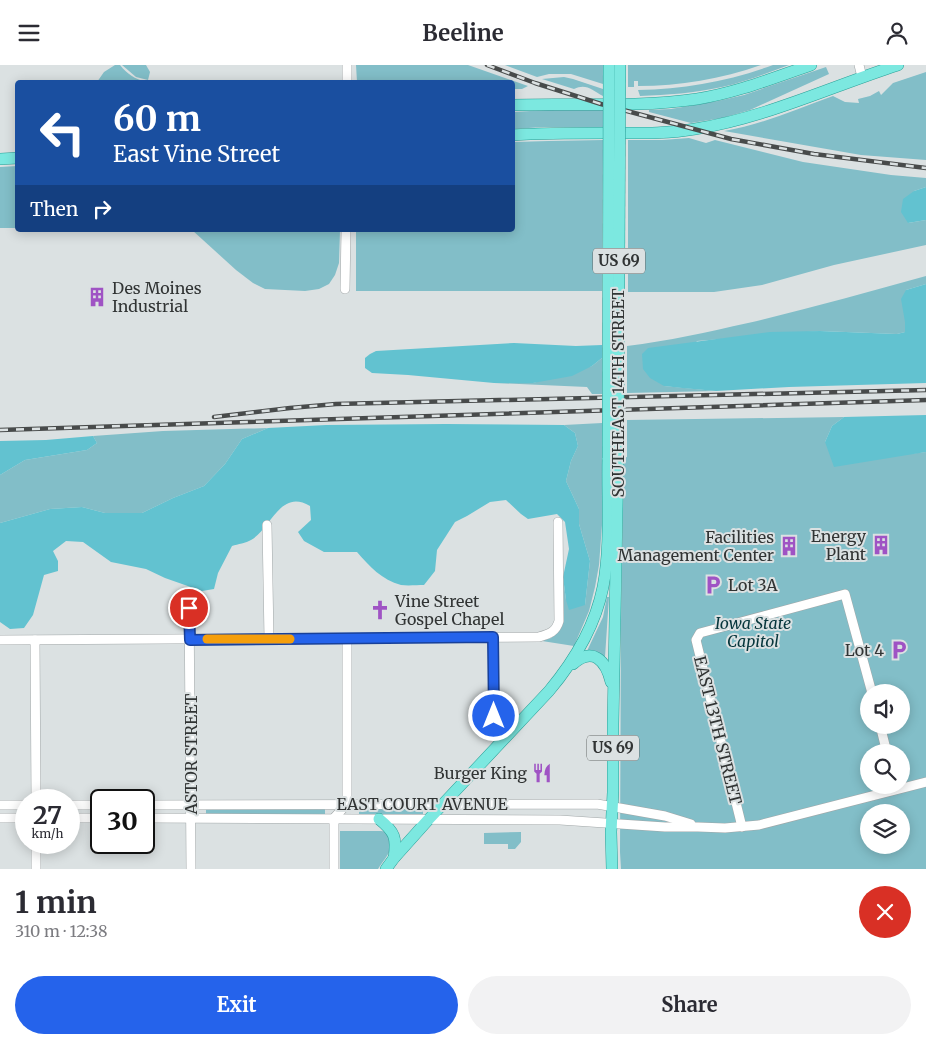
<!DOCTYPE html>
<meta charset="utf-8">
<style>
:root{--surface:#fff;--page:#f2f2f3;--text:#2b2b33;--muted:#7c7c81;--accent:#2563eb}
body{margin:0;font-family:Merriweather,serif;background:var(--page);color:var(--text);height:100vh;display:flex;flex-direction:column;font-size:19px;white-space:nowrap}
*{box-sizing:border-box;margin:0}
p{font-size:16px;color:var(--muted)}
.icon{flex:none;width:28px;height:28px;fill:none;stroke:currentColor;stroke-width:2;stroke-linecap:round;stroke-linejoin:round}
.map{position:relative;height:804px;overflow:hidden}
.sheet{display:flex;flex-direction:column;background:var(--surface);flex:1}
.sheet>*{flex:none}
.banner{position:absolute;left:15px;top:15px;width:500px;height:152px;border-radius:5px;box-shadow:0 2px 12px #0003;background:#1a4fa0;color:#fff;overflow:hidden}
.buttons{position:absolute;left:860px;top:619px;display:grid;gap:10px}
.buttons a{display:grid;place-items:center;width:50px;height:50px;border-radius:50%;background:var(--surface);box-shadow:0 2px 12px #0003;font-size:25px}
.speed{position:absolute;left:15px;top:724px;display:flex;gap:10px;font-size:25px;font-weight:700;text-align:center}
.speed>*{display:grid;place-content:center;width:65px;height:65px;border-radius:50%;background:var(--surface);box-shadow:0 2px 12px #0003;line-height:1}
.speed small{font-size:12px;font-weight:400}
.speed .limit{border:2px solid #111;border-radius:8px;background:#fff;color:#111}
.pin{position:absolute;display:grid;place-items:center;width:42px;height:42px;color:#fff;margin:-21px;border:2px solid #fff;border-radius:50%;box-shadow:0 1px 5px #0007}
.me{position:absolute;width:55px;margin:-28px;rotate:0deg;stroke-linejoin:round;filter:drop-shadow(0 0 4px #0008)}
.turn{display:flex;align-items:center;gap:18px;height:105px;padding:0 15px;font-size:22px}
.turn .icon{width:65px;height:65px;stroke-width:2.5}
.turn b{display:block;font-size:35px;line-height:42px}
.then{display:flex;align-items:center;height:48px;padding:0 15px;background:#0003;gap:10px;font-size:19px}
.round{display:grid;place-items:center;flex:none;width:52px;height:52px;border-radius:26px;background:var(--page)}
.summary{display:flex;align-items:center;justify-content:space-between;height:85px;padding:0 15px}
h1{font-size:30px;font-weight:700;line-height:38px}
.primary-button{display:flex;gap:10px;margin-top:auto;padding:10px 15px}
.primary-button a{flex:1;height:58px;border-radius:30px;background:var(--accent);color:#fff;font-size:20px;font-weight:700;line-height:58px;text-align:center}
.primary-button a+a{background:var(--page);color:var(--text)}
header{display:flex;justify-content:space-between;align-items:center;height:65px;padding:0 15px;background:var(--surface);font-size:22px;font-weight:700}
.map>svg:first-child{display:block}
.green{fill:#82bec8;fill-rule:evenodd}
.forest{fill:#62c2d0}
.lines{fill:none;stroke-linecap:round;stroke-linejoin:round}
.minor-casing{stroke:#a1a7a8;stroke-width:10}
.major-casing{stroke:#299f96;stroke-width:12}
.minor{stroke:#fff;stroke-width:9}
.major{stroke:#7ce8e0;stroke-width:11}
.rail-casing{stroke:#484b4b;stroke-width:4.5}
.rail{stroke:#dbe1e2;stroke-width:2.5;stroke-dasharray:8;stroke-linecap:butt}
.major-bridge-casing{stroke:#299f96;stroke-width:12;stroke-linecap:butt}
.major-bridge{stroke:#7ce8e0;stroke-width:11}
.route-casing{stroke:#184099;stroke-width:12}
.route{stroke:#2563eb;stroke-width:9}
.slow{stroke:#f59e0b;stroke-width:9}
.labels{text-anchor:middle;stroke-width:4;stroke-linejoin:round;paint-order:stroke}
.shield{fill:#dbe1e2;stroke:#646868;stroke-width:1}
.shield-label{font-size:15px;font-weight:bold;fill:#313434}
.poi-label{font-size:16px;fill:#313434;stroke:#dbe1e2;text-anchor:end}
.street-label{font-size:16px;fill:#313434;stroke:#dbe1e2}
.park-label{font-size:16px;font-style:italic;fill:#06363c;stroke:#dbe1e2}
</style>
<header><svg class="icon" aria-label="menu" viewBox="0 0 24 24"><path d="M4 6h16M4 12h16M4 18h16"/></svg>Beeline<svg class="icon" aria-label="person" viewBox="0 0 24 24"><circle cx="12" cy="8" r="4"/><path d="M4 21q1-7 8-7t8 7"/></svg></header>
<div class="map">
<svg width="926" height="804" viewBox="0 0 926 804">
<rect width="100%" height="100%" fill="#dbe1e2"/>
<g class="green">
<path d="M115,0H120C127,9 135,14 146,17H97L104,7Z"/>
<polygon points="122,0 146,0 150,7 148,15 136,12"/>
<polygon points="356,0 468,0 528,21 522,24 513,24 512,18 357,17"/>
<polygon points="505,0 603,0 603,19 571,9 549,9 537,12"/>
<path d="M628,0H761C721,14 680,21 638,21V16H634V22H628Z"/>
<path d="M773,0H789C767,8 745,17 722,22C695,28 667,30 640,31L638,25C685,24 729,16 773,0Z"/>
<polygon points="826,2 829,9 750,45 722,53 691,58 649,47 649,45 671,44 718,36 744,30"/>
<path d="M926,7V95L861,90L724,66C761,60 797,44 833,31L845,37L859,38L858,34L870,31L879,26L881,30L893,18Z"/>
<path d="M564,12L573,14L603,24V31C592,25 586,18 574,24L542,14Z"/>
<polygon points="547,45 603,45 603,62 544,62 513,64 513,47"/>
<polygon points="689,73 706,78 715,75 803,97 891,110 926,113 926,122 914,126 908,158 926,155 926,180 834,200 762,220 714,227 628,227 628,75 662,75"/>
<polygon points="603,75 602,226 356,226 356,165 512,165 513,77 549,76"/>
<polygon points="17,101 17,163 0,163 0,102"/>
<polygon points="192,165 340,165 339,198 335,210 329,219 319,224 305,226 265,224 253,218 236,205"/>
<path d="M926,211V219L906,225L905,267L897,269L820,266L697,276L664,321L716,326L627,328V281C668,276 708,267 748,258C808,244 867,227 926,211Z"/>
<polygon points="602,293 602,329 592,329 587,322 494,318 533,318 592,301"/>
<path d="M844,352L832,361L825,377L900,390L926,387V804H621L620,787L621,555L624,393L627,392V355ZM869,628H901V660H869ZM869,688H901V720H869ZM869,748H901V780H869Z"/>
<polygon points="602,358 602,460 599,500 595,522 589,546 574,581 542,576 551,573 556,569 563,512 566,535 585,540 590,496 579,459 579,444 566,416 571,396 578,381 575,368 564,360"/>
<polygon points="268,363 242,374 225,399 204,421 173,433 142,448 105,448 82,442 50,444 0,458 0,410 25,395 87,385 97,378 93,371 163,366"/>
<polygon points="607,532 609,532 605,592 598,589 587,586 603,552"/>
<polygon points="359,743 423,744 423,749 359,749"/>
<polygon points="206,744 325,744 325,750 206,749"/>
<path d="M340,766H381L388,767C396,785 386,791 378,804H340Z"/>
<polygon points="521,767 521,777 515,784 508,784 508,779 484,779 484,768"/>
</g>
<g class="forest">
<polygon points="926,122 926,155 908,158 901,147 903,134 914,126"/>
<polygon points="926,219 926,318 789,322 716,326 682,323 664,321 650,313 643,304 642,289 648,283 770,267 820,266 897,269 905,267 905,257 901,234 906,225"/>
<polygon points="514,278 576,281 602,280 602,293 592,301 572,311 533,318 494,318 408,310 372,308 365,303 365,293 370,289 376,286"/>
<polygon points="926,350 926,387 834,402 825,377 832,361 844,352"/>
<path d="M446,359L564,360L575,368L578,381L571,396L566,416L579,444V459L590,496L585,540L569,545L566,535L563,512L569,484L565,457L557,449L528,454L521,449L506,435L490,437L467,451L455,457L437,485L435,506L424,520C417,520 408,521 401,520C382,515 369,501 357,487H324L304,476L298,467L311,455L310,441C280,423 271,464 251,475C246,478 238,479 232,481L218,508L214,524L202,526L165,513L146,504L111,497L83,477L66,476L53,486L58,496V506L44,510L33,550L24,563L10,564L0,557V458L50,444L82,442L105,448H142L173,433L204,421L225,399L242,374L268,363L326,360Z"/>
<polygon points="93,371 97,378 87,385 25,395 0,410 0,376 46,375"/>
</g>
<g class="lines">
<defs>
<g id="minor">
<polyline points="347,0 347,18"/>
<polyline points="859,0 862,12"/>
<polyline points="345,224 346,165"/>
<polyline points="267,460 269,574"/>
<polyline points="189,527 191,804"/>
<polyline points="493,572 493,651"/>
<path d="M0,575L539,572C549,569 556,567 559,556L558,457"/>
<polyline points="35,575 36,735"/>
<polyline points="880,660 887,688"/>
<polyline points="0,740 26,740"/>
<polyline points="69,740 101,740"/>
<polyline points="144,740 597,739 665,751 691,759"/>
<polyline points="0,753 26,753"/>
<polyline points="69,753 101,753"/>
<polyline points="144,753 560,755 665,762 698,762 725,763 759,760 926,717"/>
<polyline points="742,762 696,575 700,568 845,529 872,628"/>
<polyline points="36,778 36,804"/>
<polyline points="334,804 334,753 347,739 347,573"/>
</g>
<g id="major">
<path d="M512,40C574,38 636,43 697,34C736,28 773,13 811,0"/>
<path d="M512,70C544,68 576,68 608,68C637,68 666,69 695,64C765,53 830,22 898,0"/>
<polyline points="0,94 18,93"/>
<path d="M573,599C593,581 606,596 611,617"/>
<path d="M379,754C395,767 397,773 394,793"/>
<path d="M386,804L394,793L428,755L549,626C575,595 595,562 603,522C611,480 607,435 608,393"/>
<polyline points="612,804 611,767 613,727 613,659 618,393"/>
</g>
</defs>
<use href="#minor" class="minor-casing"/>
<use href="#major" class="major-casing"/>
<use href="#minor" class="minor"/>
<use href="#major" class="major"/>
<defs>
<g id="rail">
<polyline points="487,0 535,18 601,39 731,74 814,89 926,103"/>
<polyline points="214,352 290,343 336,339 926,325"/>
<polyline points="0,365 926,335"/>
</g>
</defs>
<use href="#rail" class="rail-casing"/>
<use href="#rail" class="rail"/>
<defs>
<g id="major-bridge">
<polyline points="608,393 609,0"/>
<polyline points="618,393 620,0"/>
</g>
</defs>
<use href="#major-bridge" class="major-bridge-casing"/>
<use href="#major-bridge" class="major-bridge"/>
</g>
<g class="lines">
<defs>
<polyline id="route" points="189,543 190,575 493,572 494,651"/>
</defs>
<use href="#route" class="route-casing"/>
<use href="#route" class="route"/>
<polyline class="slow" points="207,574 290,574"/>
</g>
<defs>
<symbol id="building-bare" viewBox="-9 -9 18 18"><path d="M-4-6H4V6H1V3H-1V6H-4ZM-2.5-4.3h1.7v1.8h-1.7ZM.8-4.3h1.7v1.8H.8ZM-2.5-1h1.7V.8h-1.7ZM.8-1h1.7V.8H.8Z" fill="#9f53c4" stroke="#dbe1e2" stroke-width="2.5" paint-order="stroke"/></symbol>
<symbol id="parking-bare" viewBox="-9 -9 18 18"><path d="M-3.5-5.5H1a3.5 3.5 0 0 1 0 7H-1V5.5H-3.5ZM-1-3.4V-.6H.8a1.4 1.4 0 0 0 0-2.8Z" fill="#9f53c4" stroke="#dbe1e2" stroke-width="2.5" paint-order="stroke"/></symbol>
<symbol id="church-bare" viewBox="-9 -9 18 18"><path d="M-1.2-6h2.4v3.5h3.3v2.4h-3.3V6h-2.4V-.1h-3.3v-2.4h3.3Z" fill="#9f53c4" stroke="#dbe1e2" stroke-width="2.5" paint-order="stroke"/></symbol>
<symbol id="restaurant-bare" viewBox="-9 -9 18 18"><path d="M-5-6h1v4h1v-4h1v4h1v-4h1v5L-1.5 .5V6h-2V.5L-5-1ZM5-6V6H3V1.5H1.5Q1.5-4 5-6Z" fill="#9f53c4" stroke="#dbe1e2" stroke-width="2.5" paint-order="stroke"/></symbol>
</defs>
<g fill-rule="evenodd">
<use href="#building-bare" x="83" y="218" width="28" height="28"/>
<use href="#building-bare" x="867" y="466" width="28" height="28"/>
<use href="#building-bare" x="775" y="467" width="28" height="28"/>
<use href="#parking-bare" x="699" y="506" width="28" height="28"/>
<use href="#church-bare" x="366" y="531" width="28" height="28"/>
<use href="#parking-bare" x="885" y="571" width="28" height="28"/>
<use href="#restaurant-bare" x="528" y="694" width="28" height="28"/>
</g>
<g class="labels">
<g class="shield">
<rect x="593" y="183.5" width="52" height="25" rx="4"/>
<rect x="587" y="670.5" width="52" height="25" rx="4"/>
</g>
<g class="shield-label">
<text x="619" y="201">US 69</text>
<text x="613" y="688">US 69</text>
</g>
<g class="poi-label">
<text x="112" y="229" text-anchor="start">Des Moines<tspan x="112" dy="18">Industrial</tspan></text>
<text x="866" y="477">Energy<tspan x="866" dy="18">Plant</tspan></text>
<text x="774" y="478">Facilities<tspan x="774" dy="18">Management Center</tspan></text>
<text x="728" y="526" text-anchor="start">Lot 3A</text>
<text x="395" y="542" text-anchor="start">Vine Street<tspan x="395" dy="18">Gospel Chapel</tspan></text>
<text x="884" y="591">Lot 4</text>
<text x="527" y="714">Burger King</text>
</g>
<g class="street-label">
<text transform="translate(618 328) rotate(-90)" y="6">SOUTHEAST 14TH STREET</text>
<text transform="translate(718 665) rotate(76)" y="6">EAST 13TH STREET</text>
<text transform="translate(191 689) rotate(-90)" y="6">ASTOR STREET</text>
<text x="422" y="745">EAST COURT AVENUE</text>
</g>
<g class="park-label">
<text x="753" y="564">Iowa State<tspan x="753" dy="18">Capitol</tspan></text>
</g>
</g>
</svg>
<div class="buttons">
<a><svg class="icon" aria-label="sound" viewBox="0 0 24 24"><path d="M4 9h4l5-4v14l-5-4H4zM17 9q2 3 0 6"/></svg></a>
<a><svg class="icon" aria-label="search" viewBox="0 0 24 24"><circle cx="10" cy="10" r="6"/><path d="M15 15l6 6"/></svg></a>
<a><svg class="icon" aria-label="layers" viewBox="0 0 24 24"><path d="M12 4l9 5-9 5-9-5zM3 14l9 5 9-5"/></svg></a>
</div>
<div class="speed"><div>27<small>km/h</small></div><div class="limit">30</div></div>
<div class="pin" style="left:189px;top:543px;background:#d93025"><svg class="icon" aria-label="arrive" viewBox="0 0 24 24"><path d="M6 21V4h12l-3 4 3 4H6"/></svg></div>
<svg class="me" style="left:494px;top:651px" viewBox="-20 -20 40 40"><circle r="17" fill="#2563eb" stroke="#fff" stroke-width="3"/><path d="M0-11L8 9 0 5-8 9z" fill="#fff"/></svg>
<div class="banner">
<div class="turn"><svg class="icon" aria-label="left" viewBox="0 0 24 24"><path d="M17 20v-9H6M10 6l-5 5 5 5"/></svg><div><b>60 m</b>East Vine Street</div></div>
<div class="then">Then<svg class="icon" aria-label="right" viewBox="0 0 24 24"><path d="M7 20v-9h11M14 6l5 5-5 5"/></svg></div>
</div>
</div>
<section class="sheet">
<div class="summary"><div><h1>1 min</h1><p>310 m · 12:38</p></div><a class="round" style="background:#d93025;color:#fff"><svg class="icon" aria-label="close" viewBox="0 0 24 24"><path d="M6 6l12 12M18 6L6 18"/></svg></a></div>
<div class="primary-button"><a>Exit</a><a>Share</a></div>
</section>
